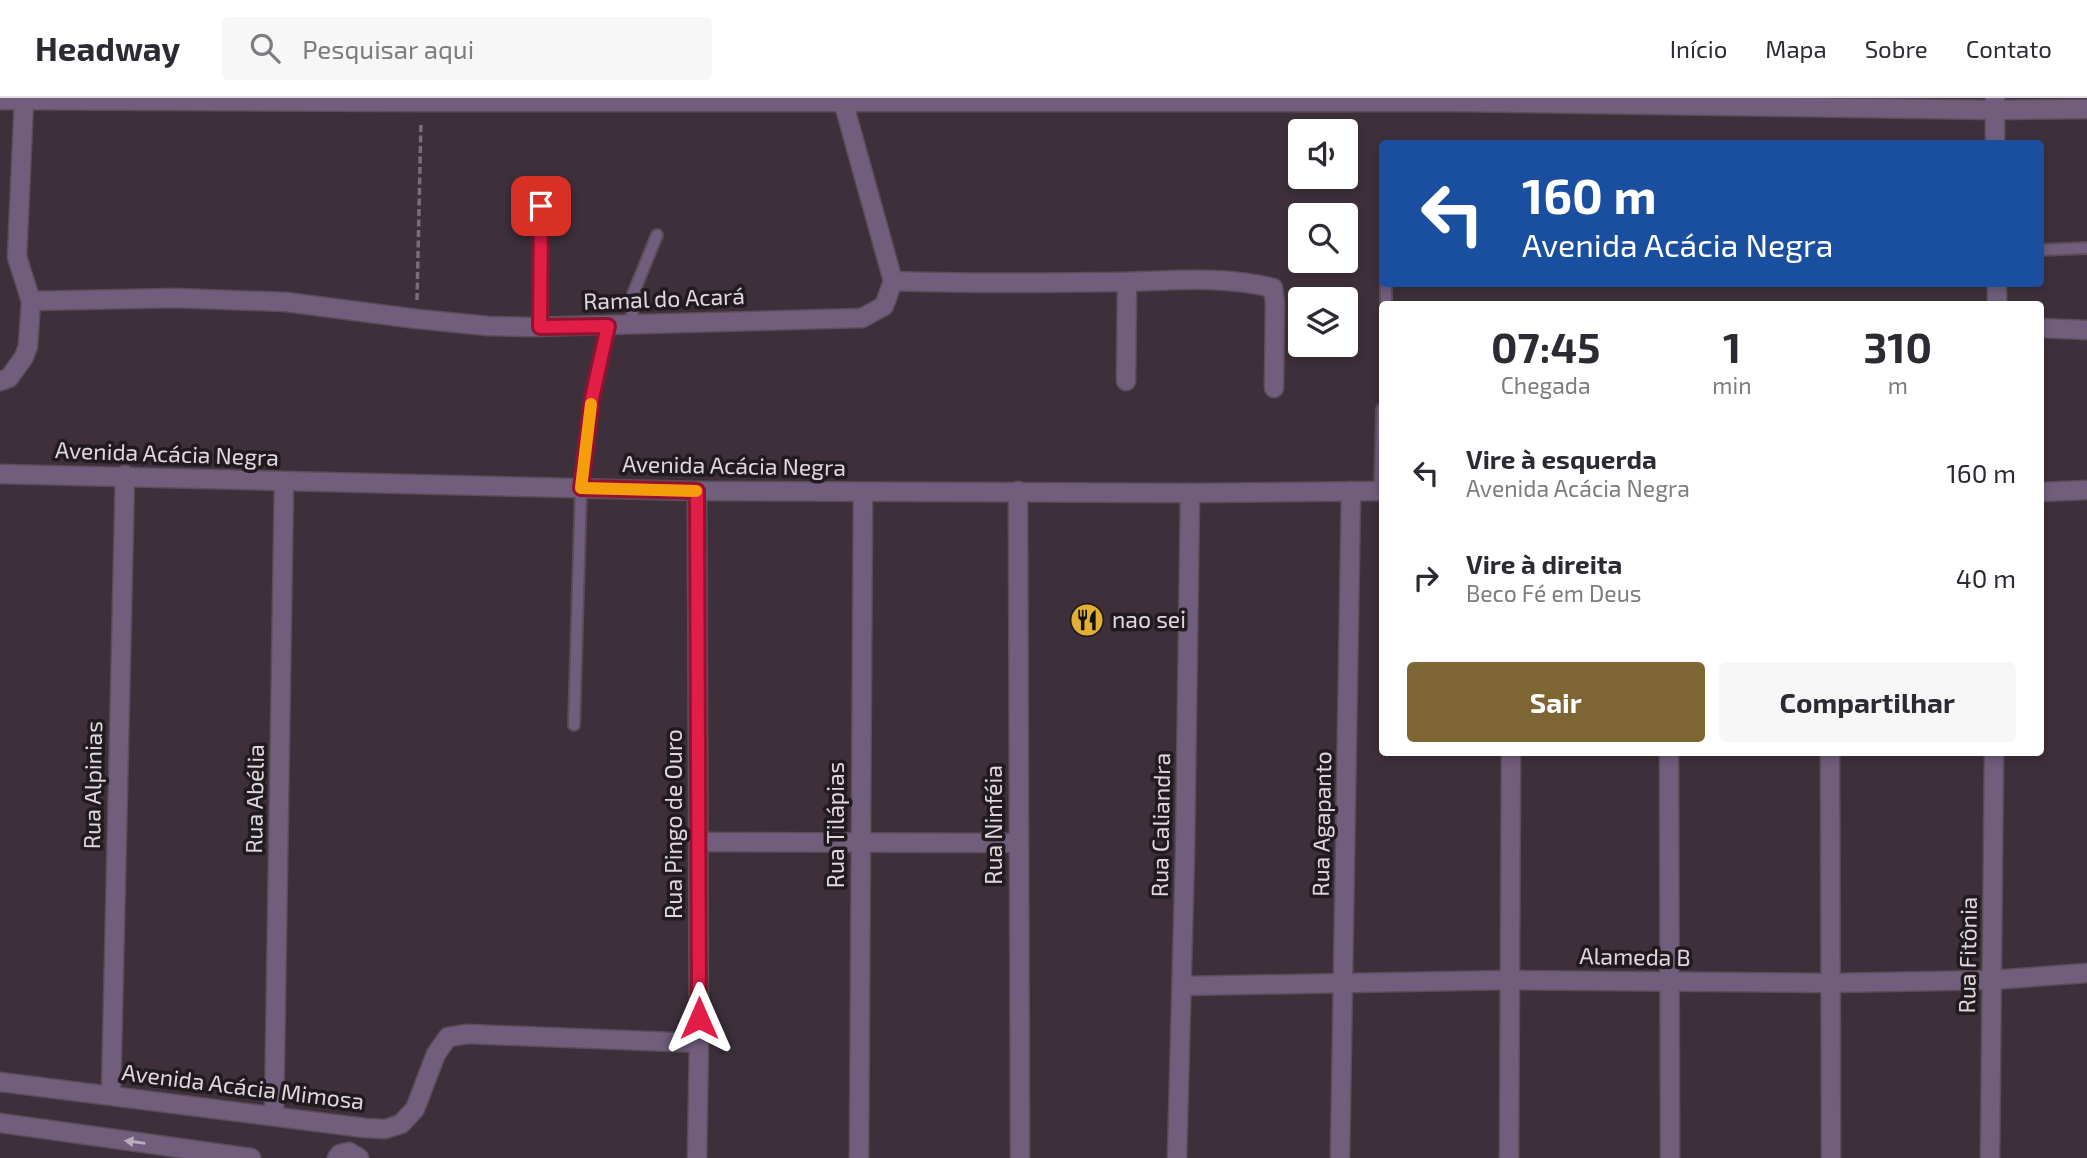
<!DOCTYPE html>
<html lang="pt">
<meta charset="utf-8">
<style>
:root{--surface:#fff;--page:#f7f7f7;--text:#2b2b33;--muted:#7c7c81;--line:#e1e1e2;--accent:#7d6633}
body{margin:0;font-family:"Exo 2",sans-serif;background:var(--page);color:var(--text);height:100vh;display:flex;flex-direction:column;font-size:26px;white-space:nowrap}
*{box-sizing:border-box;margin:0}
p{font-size:23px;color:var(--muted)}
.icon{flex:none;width:38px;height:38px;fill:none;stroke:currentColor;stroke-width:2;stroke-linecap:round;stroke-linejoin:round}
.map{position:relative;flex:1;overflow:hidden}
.sheet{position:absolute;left:1379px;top:203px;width:665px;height:455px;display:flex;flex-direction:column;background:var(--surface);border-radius:7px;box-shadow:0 4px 10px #0003}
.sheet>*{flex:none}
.top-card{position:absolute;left:1379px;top:42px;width:665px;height:147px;border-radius:7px;box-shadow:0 4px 10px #0003;background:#1a4fa0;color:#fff;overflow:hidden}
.buttons{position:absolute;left:1288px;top:21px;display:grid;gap:14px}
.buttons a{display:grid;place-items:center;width:70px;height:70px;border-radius:7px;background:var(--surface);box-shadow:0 4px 10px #0003;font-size:35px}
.pin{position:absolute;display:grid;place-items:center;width:60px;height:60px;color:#fff;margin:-30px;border-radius:14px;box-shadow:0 4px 10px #0006}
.me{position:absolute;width:77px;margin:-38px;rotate:0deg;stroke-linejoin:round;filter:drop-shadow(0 0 5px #0008)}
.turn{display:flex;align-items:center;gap:24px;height:147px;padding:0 28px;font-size:32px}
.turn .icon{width:91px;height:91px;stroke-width:2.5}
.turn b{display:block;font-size:49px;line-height:60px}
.eta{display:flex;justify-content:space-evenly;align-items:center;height:119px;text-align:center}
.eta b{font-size:42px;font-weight:700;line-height:49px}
.cta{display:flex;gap:14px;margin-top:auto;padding:14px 28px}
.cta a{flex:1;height:80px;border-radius:7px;background:var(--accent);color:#fff;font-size:28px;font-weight:700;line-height:80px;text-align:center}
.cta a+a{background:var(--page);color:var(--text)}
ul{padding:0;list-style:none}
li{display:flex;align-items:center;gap:21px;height:105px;padding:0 28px}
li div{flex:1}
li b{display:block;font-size:26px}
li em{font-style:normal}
header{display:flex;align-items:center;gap:42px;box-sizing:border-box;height:98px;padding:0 35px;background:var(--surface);border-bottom:2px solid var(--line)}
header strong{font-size:33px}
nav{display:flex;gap:38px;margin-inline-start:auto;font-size:24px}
.search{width:490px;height:63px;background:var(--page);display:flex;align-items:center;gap:18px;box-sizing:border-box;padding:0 24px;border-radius:7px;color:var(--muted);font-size:26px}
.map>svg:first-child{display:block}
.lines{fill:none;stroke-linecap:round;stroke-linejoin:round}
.lane-casing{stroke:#5b4e58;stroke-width:14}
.street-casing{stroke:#5b4e58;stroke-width:21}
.path{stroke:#7a6d77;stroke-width:3.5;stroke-dasharray:7 3.5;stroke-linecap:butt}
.lane{stroke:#715e7d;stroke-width:10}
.street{stroke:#715e7d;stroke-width:18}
.oneway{fill:#b9acbc}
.route-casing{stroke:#92132f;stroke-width:18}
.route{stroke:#e11d48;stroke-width:12}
.slow{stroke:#f59e0b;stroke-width:12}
.labels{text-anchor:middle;stroke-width:7;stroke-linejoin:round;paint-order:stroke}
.street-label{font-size:23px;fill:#e0d6de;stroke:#211a1f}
.poi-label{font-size:23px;fill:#e0d6de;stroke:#211a1f;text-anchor:start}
</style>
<header>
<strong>Headway</strong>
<div class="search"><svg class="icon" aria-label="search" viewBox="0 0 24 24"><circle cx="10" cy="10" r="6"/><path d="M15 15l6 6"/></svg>Pesquisar aqui</div>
<nav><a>Início</a><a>Mapa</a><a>Sobre</a><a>Contato</a></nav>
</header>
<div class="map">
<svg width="2087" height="1060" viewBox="0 0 2087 1060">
<rect width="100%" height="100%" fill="#3e303b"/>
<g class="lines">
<defs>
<g id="lane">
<polyline points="2040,152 2087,150"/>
<polyline points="1386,206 1386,186"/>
<polyline points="632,227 633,196 657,137"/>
<polyline points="540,229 541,108"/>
<polyline points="1380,393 1382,311"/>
<polyline points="574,627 581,390 592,300 608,228"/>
</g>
<g id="street">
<polyline points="1995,0 1995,46"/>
<polyline points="0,2 421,4 1457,4 1995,12 2087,11"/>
<path d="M893,183C968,186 1043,185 1118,184C1168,183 1223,177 1273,190L1275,205L1274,290"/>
<polyline points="1997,186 1997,206"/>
<polyline points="31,203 175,200 286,204 417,221 488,228 530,229 862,220 884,208 893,183 843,3"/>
<polyline points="2040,230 2087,232"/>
<polyline points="0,283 9,280 24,259 28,248 31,203 17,159 24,2"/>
<polyline points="1126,283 1127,184"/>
<polyline points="0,376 697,393 1190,395 1382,393"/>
<polyline points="697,393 699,945 697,1060"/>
<polyline points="1018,393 1020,1060"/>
<polyline points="2040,394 2087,392"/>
<polyline points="1669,654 1670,1060"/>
<polyline points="1830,654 1831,1060"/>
<polyline points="698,744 1018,745"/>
<polyline points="1182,888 1509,882 1830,885 1992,882 2087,875"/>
<polyline points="0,984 365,1030 385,1031 401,1026 415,1011 436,956 448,939 468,936 699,945"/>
<polyline points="111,997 125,377"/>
<polyline points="274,1018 284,384"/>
<polyline points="0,1025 251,1060"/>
<polyline points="337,1060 340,1056 349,1054 359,1060"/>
<polyline points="859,1060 863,395"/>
<polyline points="1177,1060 1185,753 1190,395"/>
<polyline points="1340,1060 1351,393"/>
<polyline points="1509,1060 1511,654"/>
<polyline points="1990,1060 1994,654"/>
</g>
</defs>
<use href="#lane" class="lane-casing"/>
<use href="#street" class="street-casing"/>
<polyline class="path" points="417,202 421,24"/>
<use href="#lane" class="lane"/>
<use href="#street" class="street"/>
</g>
<defs><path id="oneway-solid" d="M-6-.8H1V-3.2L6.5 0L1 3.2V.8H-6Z" transform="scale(1.75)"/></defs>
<use class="oneway" href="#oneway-solid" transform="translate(135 1044) rotate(-172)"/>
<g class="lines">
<defs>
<polyline id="route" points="541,108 540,229 608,228 592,300 581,390 697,393 699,920"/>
</defs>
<use href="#route" class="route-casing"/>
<use href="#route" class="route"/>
<polyline class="slow" points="591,306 581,390 696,393"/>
</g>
<defs>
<symbol id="restaurant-disc" viewBox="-11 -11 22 22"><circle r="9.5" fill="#e2af34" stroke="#211a1f"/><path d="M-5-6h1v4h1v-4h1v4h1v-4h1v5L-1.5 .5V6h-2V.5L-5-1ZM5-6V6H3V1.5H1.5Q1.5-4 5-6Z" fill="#111"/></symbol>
</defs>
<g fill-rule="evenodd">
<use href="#restaurant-disc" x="1068" y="503" width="38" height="38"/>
</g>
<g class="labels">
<g class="street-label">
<text transform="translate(664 201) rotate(-2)" y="8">Ramal do Acará</text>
<text transform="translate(167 356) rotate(2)" y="8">Avenida Acácia Negra</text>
<text transform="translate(734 368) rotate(1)" y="8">Avenida Acácia Negra</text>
<text transform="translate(93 687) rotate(-89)" y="8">Rua Alpinias</text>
<text transform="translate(255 701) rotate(-89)" y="8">Rua Abélia</text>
<text transform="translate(674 726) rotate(-90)" y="8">Rua Pingo de Ouro</text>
<text transform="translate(1322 726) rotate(-89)" y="8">Rua Agapanto</text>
<text transform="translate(836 727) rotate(-90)" y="8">Rua Tilápias</text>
<text transform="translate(994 727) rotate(-90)" y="8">Rua Ninféia</text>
<text transform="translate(1161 727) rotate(-89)" y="8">Rua Caliandra</text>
<text transform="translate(1968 857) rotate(-89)" y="8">Rua Fitônia</text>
<text transform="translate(1635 859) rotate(1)" y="8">Alameda B</text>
<text transform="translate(243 989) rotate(7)" y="8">Avenida Acácia Mimosa</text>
</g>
<g class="poi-label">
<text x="1112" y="530">nao sei</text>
</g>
</g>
</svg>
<div class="buttons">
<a><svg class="icon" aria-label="sound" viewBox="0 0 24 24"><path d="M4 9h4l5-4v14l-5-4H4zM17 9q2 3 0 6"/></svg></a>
<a><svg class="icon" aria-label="search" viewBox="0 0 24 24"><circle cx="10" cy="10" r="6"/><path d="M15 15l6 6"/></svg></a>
<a><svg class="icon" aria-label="layers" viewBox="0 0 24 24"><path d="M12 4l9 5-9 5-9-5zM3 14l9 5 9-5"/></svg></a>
</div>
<div class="pin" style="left:541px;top:108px;background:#d93025"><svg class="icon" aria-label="arrive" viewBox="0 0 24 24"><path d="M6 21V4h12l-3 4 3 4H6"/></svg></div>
<svg class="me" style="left:699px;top:920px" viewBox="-20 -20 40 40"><path d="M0-17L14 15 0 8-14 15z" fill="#e11d48" stroke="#fff" stroke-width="4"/></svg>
<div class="top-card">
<div class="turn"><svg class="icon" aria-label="left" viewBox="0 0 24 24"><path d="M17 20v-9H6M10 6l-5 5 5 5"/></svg><div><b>160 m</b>Avenida Acácia Negra</div></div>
</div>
<section class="sheet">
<div class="eta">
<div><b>07:45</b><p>Chegada</p></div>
<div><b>1</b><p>min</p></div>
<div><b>310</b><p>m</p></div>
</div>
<ul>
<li><svg class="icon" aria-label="left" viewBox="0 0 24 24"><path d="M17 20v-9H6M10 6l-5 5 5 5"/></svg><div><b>Vire à esquerda</b><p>Avenida Acácia Negra</p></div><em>160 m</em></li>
<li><svg class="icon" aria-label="right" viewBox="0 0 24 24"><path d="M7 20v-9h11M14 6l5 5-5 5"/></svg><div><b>Vire à direita</b><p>Beco Fé em Deus</p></div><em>40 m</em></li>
</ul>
<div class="cta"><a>Sair</a><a>Compartilhar</a></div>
</section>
</div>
